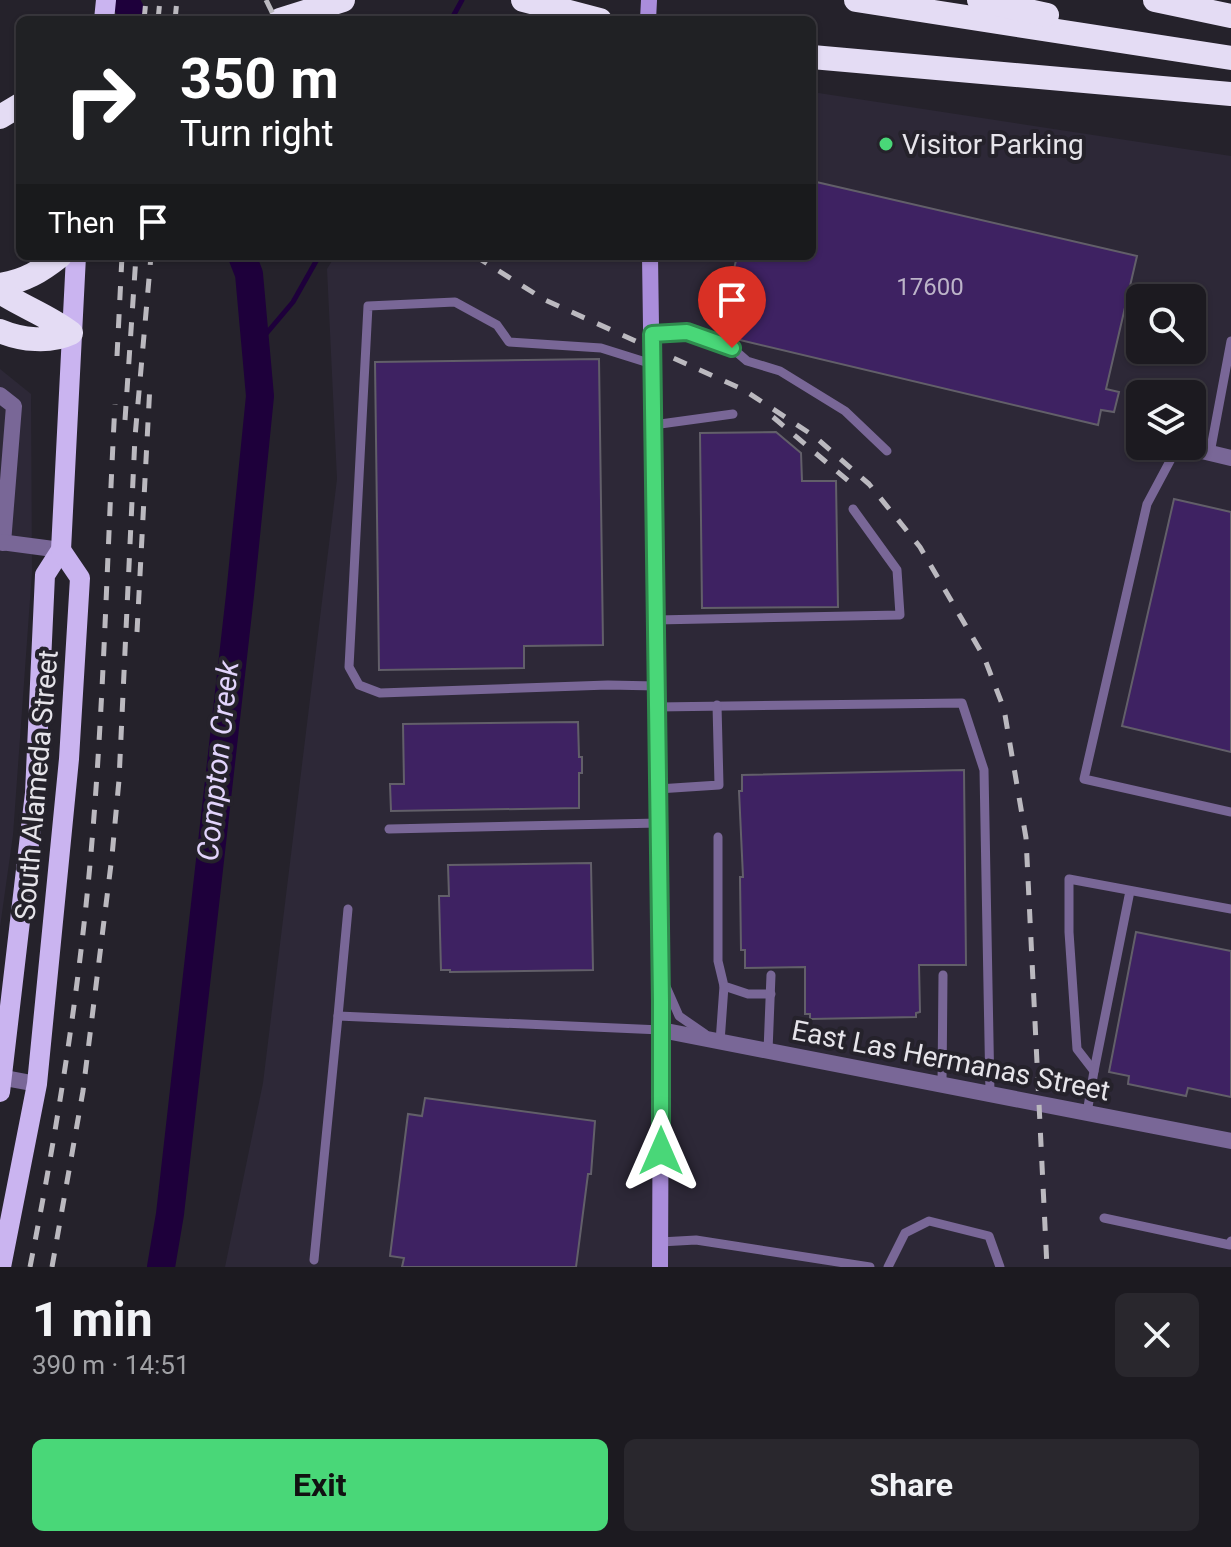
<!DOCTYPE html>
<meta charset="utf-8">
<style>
:root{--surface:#1c1a20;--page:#29272d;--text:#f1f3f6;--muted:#a0a1a5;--line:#3a383e;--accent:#49d778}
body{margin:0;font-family:Roboto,sans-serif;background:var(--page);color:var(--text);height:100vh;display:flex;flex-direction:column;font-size:30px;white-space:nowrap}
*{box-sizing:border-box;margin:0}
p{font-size:26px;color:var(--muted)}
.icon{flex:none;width:44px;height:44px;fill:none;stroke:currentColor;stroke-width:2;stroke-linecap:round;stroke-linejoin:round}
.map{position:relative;height:1267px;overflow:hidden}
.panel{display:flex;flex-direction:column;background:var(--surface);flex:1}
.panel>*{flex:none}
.guide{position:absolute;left:16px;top:16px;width:800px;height:244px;border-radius:12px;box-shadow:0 2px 6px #0004,0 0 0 2px var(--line);background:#202124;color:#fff;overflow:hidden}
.tools{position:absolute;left:1126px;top:284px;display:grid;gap:16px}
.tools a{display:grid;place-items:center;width:80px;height:80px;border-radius:12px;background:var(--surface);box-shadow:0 2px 6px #0004,0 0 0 2px var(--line);font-size:40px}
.pin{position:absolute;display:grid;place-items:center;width:68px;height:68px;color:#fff;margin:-82px -34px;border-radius:50% 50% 50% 0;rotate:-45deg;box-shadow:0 0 8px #0007}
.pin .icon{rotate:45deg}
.me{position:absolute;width:88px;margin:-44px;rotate:0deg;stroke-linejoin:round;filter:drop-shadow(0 0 6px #0008)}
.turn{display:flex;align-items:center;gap:28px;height:168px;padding:0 32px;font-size:36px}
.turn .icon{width:104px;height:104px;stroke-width:2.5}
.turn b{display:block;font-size:56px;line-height:68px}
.then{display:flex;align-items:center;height:76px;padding:0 32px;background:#0003;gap:16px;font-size:30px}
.round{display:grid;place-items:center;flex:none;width:84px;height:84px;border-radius:12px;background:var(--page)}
.head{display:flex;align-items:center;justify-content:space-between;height:136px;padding:0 32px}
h1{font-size:48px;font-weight:700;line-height:60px}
.primary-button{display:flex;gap:16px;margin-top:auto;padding:16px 32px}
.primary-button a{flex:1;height:92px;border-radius:12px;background:var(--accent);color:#111;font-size:32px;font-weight:700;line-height:92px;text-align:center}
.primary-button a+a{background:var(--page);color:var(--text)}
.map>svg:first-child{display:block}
.built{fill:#2d2837;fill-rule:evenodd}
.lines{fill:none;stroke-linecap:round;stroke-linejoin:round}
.stream{stroke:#1e003b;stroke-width:5}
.river{stroke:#1e003b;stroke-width:28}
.building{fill:#3e2262;stroke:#625f69;stroke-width:2}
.service{stroke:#796797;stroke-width:9}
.minor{stroke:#796797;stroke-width:16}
.tertiary{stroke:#796797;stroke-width:16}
.secondary{stroke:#aa8ddb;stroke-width:16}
.primary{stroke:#cab4f0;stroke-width:20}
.motorway{stroke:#e4dcf4;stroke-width:24}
.rail{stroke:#bbb9bf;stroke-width:5;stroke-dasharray:14 14;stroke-linecap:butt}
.route-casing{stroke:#2f8c4e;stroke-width:20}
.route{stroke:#49d778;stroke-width:14}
.poi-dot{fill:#49d778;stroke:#25222b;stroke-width:3}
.labels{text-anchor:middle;stroke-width:8;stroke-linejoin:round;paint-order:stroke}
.number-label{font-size:24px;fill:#bcb4c8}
.poi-label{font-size:28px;fill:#e6e4ea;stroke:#25222b;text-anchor:start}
.street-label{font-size:28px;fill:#e6e4ea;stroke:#25222b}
.water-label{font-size:30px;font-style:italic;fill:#e2d4fc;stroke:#25222b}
</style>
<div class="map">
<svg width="1231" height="1267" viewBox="0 0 1231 1267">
<rect width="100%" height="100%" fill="#25222b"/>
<g class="built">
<path d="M812,92L1231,156V1267H225L263,1083L337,479L327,269L335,256H812ZM1140,298H1192V350H1140ZM1140,394H1192V446H1140Z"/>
<polygon points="0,369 31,394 32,572 13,835 0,927"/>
</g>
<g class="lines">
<g class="stream">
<polyline points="451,20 462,0"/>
<polyline points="255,347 293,302 319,256"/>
</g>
<g class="river">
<polyline points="125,0 135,20"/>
<polyline points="161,1267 170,1214 240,595 260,396 249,274 242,256"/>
</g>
</g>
<g class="building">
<polygon points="812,181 1137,256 1106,389 1119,392 1114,412 1101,410 1098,425 719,335 737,256 812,256"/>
<polygon points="599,359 603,645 524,646 524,668 379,670 375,362"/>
<polygon points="776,432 801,453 802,481 836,481 838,607 702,608 700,433"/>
<polygon points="1174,499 1231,512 1231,752 1122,726"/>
<polygon points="578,722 579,757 582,757 582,773 579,773 579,808 391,811 390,784 404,784 403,724"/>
<polygon points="964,770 966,965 919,965 920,1012 916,1013 916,1017 810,1019 810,1014 805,1014 805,967 745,968 745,950 741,950 740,877 743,877 739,791 742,791 742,775"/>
<polygon points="591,863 593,970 450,972 450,970 441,970 439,896 449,896 448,865"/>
<polygon points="1136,932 1231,951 1231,1097 1188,1088 1186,1096 1128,1084 1129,1076 1109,1072"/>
<polygon points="425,1098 595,1121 591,1174 588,1174 576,1267 402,1267 404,1258 390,1256 408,1114 422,1116"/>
</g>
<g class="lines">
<g class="service">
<polyline points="652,334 687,332 732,348 747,361 780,371 845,411 887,451"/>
<polyline points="652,364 601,348 509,342 497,325 455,302 368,306 349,667 359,685 380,693 608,685 657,686"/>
<polyline points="653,425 733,414"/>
<polyline points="1178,446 1147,504 1084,779 1231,812"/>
<polyline points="1210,453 1231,341"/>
<polyline points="656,620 900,615 897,570 853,509"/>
<polyline points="657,707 962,703 984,770 990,1094"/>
<polyline points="658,789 719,785 717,705"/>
<polyline points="389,829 659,823"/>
<polyline points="718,837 718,961 724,986 748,994 771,994"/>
<polyline points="664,982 679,1016 705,1034"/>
<polyline points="338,1016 348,909"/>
<polyline points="720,1042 724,986"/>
<polyline points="768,1051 771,975"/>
<polyline points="1094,1071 1130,891"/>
<polyline points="942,1085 943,975"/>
<polyline points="1087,1113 1094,1071 1077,1049 1069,932 1069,879 1231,909"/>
<polyline points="1104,1218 1230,1245 1231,1241"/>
<polyline points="660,1242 696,1240 870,1267"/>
<polyline points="314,1260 338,1016 661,1030"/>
<polyline points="888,1267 905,1233 929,1221 989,1236 1000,1267"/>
</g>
<g class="minor">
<polyline points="0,395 14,406 3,543"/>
<polyline points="1181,446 1231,458"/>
<polyline points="661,1030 1231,1141"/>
<polyline points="0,1077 37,1084"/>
</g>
<polyline class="tertiary" points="0,542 61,550"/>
<g class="secondary">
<polyline points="648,20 649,0"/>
<polyline points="650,256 661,1030 660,1267"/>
</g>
<g class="primary">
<polyline points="104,20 106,0"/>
<polyline points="0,1092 35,793 45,575 61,550 76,256"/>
<polyline points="1,1267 37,1084 69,759 80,578 61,550"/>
</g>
<g class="motorway">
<polyline points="523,0 600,20"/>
<polyline points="856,0 1231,58"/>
<polyline points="979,0 1047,15"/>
<polyline points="1155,0 1231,16"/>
<polyline points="280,20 343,0"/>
<polyline points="812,57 1231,94"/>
<polyline points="0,117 20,105"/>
<path d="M0,285C25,281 41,271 60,256"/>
<path d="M0,292C23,307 49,316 71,333C50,343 21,340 0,331"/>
</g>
<g class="rail">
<polyline points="266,0 276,20"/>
<polyline points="144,20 146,0"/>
<polyline points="158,20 160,0"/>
<polyline points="175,20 177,0"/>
<polyline points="475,256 545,300 744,390 814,436 869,484 920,547 984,657 1004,709 1026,838 1047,1267"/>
<polyline points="117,356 122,256"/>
<polyline points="773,417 852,484"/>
<polyline points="125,420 136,256"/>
<polyline points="137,632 150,384"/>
<path d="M30,1267C57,1130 79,992 91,853C104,703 107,553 115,404"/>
<polyline points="52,1267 83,1091 112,856 119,780 135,437 151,256"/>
</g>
</g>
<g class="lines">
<defs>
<polyline id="route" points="661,1151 661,1001 652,334 687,332 732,348"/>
</defs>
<use href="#route" class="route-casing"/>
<use href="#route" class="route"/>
</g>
<circle class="poi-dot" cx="886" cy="144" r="8"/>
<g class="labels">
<g class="number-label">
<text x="930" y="295">17600</text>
</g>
<g class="poi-label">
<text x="902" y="154">Visitor Parking</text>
</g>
<g class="street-label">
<text transform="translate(36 785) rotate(-85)" y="10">South Alameda Street</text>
<text transform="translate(951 1060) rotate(11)" y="10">East Las Hermanas Street</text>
</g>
<g class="water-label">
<text transform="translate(218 761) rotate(-84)" y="10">Compton Creek</text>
</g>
</g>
</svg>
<div class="tools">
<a><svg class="icon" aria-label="search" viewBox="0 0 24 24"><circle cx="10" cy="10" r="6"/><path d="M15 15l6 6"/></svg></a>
<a><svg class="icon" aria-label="layers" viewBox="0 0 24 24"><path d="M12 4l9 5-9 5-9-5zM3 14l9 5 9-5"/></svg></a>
</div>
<div class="pin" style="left:732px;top:348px;background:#d93025"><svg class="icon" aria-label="arrive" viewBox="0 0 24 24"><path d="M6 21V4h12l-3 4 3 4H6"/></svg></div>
<svg class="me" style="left:661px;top:1151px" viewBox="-20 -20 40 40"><path d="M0-17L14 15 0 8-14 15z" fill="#49d778" stroke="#fff" stroke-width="4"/></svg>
<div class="guide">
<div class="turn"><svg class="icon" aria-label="right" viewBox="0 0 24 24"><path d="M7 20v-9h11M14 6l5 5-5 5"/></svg><div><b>350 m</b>Turn right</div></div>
<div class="then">Then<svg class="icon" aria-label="arrive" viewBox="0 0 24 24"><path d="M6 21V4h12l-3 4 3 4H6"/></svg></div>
</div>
</div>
<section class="panel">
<div class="head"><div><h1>1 min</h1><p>390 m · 14:51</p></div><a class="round"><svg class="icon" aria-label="close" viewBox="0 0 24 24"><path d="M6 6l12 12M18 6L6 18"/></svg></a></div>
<div class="primary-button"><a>Exit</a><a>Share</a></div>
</section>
